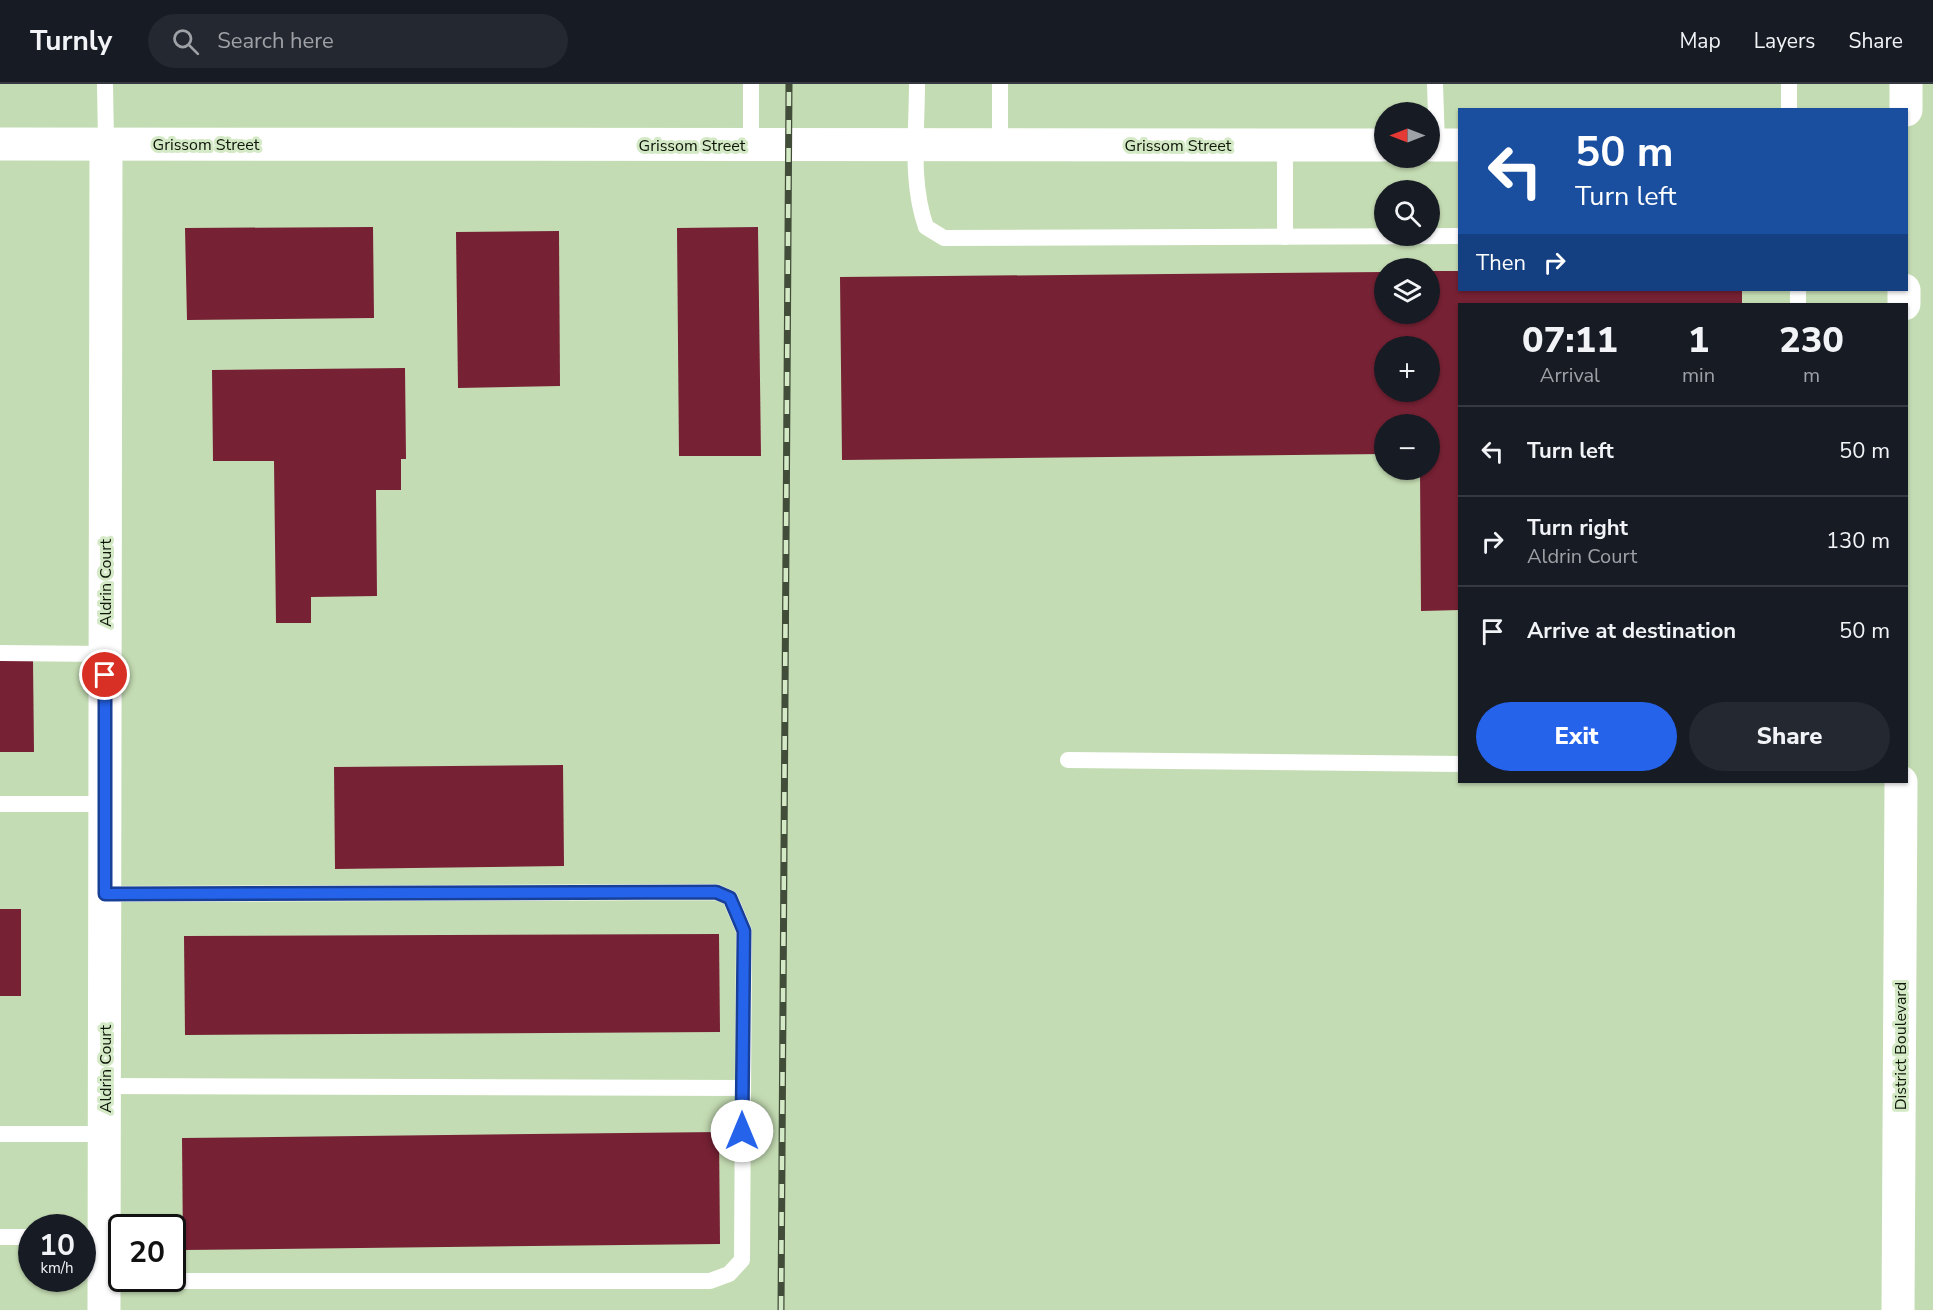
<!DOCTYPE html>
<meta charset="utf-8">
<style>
:root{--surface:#171b24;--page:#242831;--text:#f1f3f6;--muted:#9ea1a6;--line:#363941;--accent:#2563eb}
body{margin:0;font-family:"Nunito Sans",sans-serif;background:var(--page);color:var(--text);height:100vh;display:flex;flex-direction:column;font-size:22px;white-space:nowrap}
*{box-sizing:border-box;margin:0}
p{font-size:20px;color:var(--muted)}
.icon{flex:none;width:33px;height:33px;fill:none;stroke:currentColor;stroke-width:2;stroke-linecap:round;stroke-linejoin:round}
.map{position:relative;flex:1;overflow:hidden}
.drawer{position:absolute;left:1458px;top:219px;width:450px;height:480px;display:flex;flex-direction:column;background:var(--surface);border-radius:0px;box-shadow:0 2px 4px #0004}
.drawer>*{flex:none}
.banner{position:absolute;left:1458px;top:24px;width:450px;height:183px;border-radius:0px;box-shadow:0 2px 4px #0004;background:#1a4fa0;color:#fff;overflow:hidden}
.needle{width:39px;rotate:270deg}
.tools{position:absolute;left:1374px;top:18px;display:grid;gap:12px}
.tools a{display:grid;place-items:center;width:66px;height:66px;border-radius:50%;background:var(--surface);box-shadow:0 2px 4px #0004;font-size:30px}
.speed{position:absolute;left:18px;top:1130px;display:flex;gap:12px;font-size:30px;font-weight:700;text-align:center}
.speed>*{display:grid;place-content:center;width:78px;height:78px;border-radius:50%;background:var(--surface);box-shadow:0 2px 4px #0004;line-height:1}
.speed small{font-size:15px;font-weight:400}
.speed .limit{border:3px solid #111;border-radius:9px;background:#fff;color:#111}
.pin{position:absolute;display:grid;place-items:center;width:51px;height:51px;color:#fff;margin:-26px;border:3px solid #fff;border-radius:50%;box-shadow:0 2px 6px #0007}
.me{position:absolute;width:66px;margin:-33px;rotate:0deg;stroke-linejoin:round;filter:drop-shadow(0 0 4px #0008)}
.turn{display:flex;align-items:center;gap:21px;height:126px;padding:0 18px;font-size:27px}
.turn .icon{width:78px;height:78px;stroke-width:2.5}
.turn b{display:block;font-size:42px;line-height:51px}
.then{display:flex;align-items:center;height:57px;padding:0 18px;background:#0003;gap:12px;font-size:22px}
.eta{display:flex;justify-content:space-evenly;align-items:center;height:102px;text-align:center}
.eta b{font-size:36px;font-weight:800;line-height:42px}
.cta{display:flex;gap:12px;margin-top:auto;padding:12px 18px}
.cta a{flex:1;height:69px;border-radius:36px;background:var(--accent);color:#fff;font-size:24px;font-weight:800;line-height:69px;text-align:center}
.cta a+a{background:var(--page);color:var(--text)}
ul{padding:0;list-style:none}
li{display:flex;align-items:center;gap:18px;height:90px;padding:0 18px;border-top:2px solid var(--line)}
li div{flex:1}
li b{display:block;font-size:22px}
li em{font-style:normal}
header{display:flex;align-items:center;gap:36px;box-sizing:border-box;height:84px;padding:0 30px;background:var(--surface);border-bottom:2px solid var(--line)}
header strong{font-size:28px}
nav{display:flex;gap:33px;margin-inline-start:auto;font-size:21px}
.search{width:420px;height:54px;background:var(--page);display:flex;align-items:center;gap:15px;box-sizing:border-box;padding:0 21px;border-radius:33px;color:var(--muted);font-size:22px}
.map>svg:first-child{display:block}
.built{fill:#c4dcb3;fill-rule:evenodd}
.building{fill:#762134;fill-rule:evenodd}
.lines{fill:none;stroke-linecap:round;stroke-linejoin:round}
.lane{stroke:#fff;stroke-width:16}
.street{stroke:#fff;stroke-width:33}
.rail-casing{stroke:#414c39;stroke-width:7}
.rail{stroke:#d4e9c5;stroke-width:4.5;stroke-dasharray:14;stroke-linecap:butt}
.route-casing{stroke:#184099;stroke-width:15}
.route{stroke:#2563eb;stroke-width:10}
.labels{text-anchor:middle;stroke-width:6;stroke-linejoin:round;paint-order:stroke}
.street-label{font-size:16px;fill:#0e1509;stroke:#d4e9c5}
</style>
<header>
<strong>Turnly</strong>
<div class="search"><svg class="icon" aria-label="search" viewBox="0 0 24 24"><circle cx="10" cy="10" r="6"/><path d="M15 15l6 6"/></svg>Search here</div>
<nav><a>Map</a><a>Layers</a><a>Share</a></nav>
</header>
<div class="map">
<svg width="1933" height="1226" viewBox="0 0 1933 1226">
<rect width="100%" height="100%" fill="#d4e9c5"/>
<path class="built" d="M0,0H1933V1226H0ZM1460,26H1906V206H1460ZM1384,28H1430V74H1384ZM1384,106H1430V152H1384ZM1384,184H1430V230H1384ZM1460,220H1906V698H1460ZM1384,262H1430V308H1384ZM1384,340H1430V386H1384ZM32,1143H82V1194H32ZM122,1143H172V1194H122Z"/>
<g class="building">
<polygon points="373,143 374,234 187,236 185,144"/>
<polygon points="758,143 761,372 679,372 677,144"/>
<polygon points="559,147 560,302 458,304 456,148"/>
<path d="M1430,187H1460V206H1742V220H1460V526L1421,527L1420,386H1430V340H1384V370L842,376L840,193L1384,188V230H1430ZM1384,262H1430V308H1384Z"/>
<polygon points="405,284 406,375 401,375 401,406 376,406 377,512 311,513 311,539 276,539 274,377 213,377 212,286"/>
<polygon points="0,577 33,577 34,668 0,668"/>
<polygon points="563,681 564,782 335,785 334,683"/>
<rect x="0" y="825" width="21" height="87"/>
<polygon points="719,850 720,948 185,951 184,852"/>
<polygon points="719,1048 720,1160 183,1166 182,1054"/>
</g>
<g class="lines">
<g class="lane">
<polyline points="105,0 106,59"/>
<polyline points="751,0 751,61"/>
<path d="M917,0C917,48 910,98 926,143L944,154L1460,152"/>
<polyline points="1435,0 1437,61"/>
<polyline points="1789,0 1789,26"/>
<polyline points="1000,61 1000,0"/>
<polyline points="1285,61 1285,153"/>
<polyline points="1798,220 1798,206"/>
<polyline points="0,569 105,570"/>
<polyline points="1068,676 1460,680"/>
<polyline points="0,720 105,720"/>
<polyline points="105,810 716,808 730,814 744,847 742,1176 729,1190 710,1197 105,1197"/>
<polyline points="105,1002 743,1004"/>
<polyline points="0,1050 105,1050"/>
<polyline points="0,1153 32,1153"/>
</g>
<g class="street">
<polyline points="1906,26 1906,0"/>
<polyline points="0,60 1384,61"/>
<polyline points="1430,61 1460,61"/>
<polyline points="1904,220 1904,206"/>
<polyline points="104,1226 106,59"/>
<polyline points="1898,1226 1901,698"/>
</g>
<defs>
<polyline id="rail" points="781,1226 789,0"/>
</defs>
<use href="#rail" class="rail-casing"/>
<use href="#rail" class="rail"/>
</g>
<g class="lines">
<defs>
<polyline id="route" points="105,591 105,810 716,808 730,814 744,847 742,1047"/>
</defs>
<use href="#route" class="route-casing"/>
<use href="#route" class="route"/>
</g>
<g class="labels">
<g class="street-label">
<text x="206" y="66">Grissom Street</text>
<text x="692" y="67">Grissom Street</text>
<text x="1178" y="67">Grissom Street</text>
<text transform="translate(105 499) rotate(-90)" y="6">Aldrin Court</text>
<text transform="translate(1900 962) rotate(-90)" y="6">District Boulevard</text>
<text transform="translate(105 985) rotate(-90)" y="6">Aldrin Court</text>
</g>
</g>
</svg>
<div class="tools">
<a><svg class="needle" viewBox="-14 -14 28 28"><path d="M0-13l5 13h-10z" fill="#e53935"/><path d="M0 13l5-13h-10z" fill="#9ea1a6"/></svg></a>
<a><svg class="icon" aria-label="search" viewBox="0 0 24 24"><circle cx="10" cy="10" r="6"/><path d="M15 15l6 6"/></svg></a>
<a><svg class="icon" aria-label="layers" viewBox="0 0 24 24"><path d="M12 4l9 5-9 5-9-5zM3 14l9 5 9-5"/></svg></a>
<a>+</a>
<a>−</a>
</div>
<div class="speed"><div>10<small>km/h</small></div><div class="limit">20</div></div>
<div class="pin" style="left:105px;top:591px;background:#d93025"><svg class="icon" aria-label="arrive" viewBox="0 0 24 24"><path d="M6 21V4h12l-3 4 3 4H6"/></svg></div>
<svg class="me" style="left:742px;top:1047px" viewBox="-20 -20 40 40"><circle r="19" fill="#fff"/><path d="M0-13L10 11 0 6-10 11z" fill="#2563eb"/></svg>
<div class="banner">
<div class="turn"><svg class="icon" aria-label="left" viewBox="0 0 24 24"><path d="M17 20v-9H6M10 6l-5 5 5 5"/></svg><div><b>50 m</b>Turn left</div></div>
<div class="then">Then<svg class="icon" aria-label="right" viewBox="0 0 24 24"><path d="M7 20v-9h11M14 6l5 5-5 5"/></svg></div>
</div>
<section class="drawer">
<div class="eta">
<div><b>07:11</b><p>Arrival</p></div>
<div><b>1</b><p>min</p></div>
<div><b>230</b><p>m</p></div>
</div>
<ul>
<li><svg class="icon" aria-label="left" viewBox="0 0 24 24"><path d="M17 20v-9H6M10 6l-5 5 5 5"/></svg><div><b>Turn left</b></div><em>50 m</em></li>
<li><svg class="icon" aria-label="right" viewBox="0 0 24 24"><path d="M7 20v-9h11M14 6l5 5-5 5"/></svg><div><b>Turn right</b><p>Aldrin Court</p></div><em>130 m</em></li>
<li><svg class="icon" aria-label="arrive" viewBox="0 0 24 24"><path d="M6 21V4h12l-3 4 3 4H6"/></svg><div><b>Arrive at destination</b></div><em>50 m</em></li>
</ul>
<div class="cta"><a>Exit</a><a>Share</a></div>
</section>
</div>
